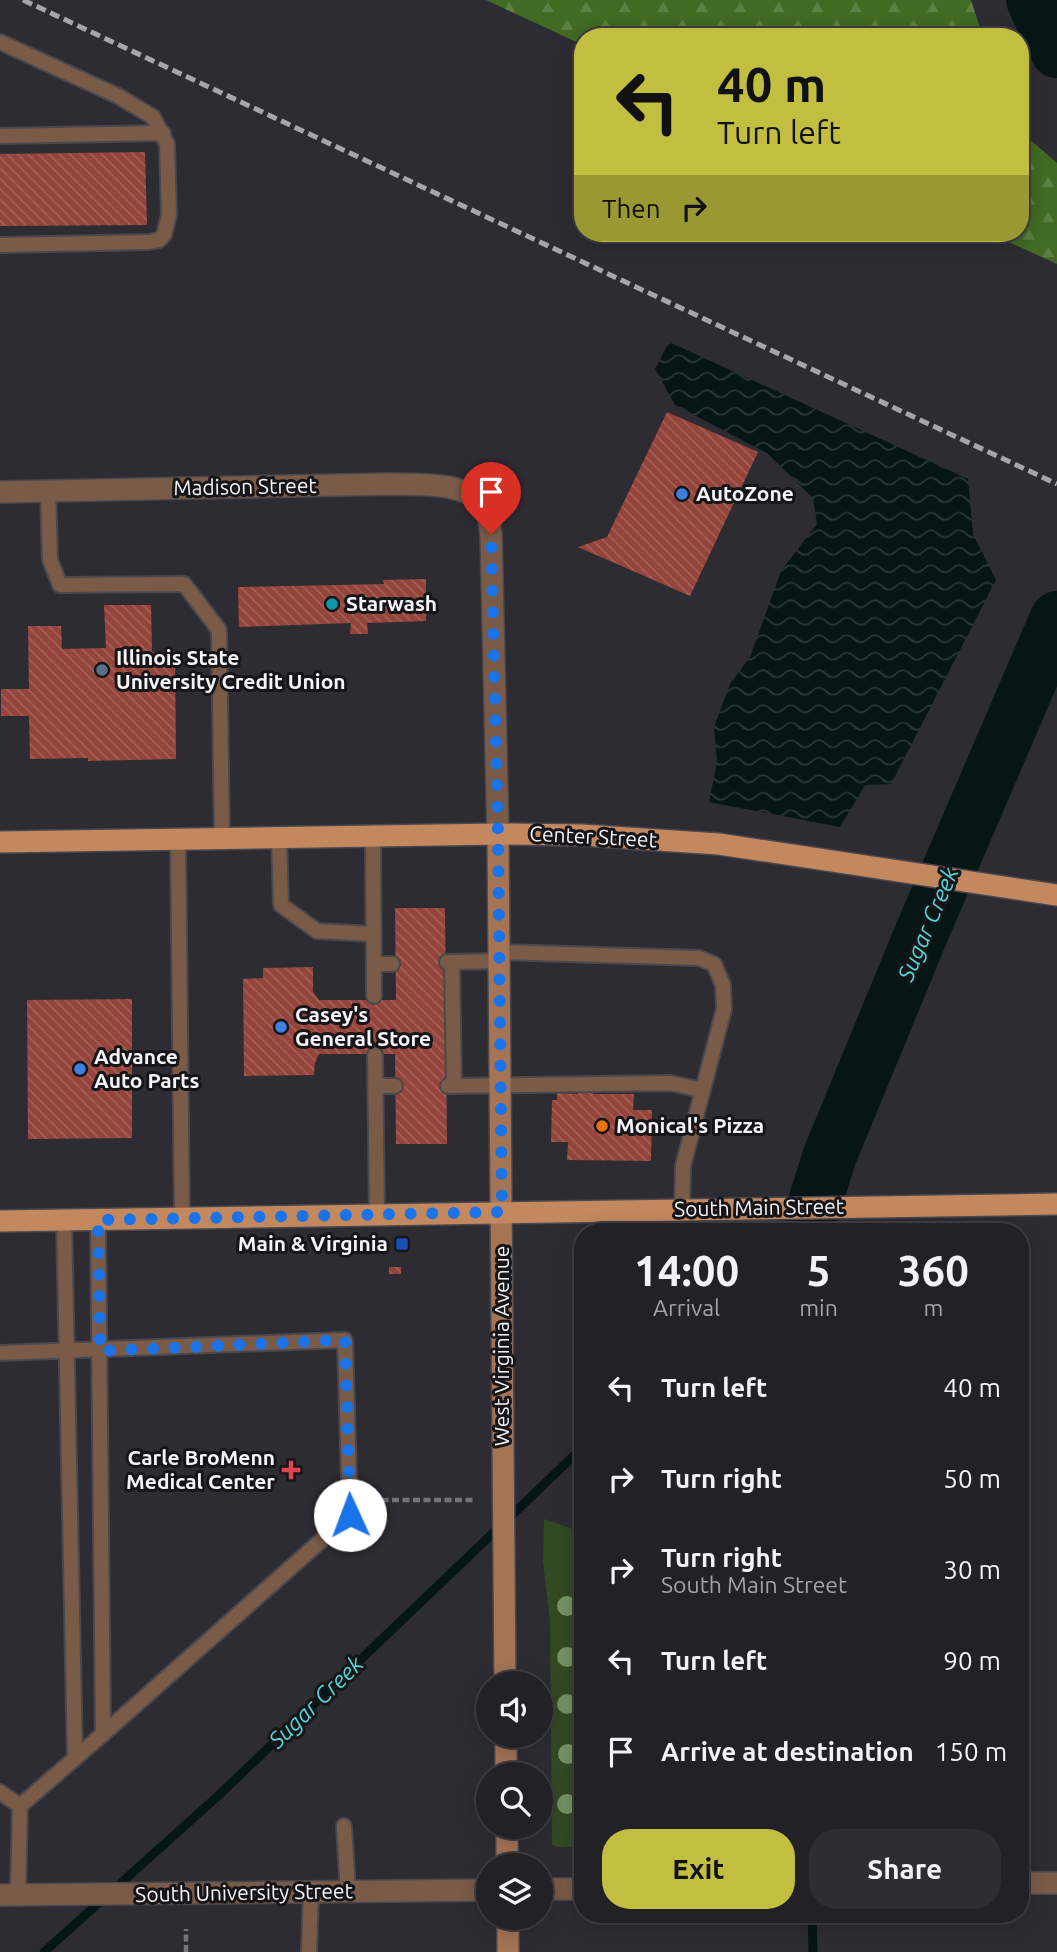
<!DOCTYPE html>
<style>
:root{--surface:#222126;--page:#2e2e32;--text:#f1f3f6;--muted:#a2a3a7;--line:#3f3e43;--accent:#c1be40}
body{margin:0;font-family:Ubuntu,sans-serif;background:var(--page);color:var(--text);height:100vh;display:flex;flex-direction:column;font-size:26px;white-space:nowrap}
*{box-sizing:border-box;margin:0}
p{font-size:23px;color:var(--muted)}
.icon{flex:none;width:38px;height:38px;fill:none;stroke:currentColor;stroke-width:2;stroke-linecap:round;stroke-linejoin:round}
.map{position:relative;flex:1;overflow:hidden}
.details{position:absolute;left:574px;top:1223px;width:455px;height:700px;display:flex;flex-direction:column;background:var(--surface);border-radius:28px;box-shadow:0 4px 18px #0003,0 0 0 2px var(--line)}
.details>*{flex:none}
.guide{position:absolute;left:574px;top:28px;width:455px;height:214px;border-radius:28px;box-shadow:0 4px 18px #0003,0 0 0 2px var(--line);background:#c1be40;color:#111;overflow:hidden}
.buttons{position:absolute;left:476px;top:1671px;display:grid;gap:14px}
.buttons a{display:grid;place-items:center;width:77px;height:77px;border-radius:50%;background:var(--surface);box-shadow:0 4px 18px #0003,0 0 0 2px var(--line);font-size:35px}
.pin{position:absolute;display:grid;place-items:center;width:60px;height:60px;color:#fff;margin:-72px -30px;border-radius:50% 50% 50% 0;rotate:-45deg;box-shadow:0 0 7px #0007}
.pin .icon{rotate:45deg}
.me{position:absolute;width:77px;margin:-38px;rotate:358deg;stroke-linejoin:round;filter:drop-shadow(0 0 5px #0008)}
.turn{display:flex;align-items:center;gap:24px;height:147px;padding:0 28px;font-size:32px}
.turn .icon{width:91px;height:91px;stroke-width:2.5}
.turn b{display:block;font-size:49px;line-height:60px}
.then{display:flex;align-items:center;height:66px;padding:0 28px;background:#0003;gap:14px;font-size:26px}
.eta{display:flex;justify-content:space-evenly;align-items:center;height:119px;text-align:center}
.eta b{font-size:42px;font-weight:700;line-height:49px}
.primary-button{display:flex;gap:14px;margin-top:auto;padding:14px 28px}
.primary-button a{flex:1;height:80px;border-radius:28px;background:var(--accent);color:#111;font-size:28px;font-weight:700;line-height:80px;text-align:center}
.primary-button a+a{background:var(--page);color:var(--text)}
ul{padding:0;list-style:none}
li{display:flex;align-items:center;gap:21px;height:91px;padding:0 28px}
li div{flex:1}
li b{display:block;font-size:26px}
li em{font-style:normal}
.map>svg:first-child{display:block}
.green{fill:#324a22}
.forest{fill:url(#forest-firs)}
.water{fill:url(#water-waves)}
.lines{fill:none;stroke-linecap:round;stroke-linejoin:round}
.stream{stroke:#061515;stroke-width:9}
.river{stroke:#061515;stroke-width:54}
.building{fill:url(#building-back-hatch)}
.lane-casing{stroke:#4a484f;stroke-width:18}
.street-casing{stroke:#4a484f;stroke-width:24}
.secondary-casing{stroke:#4a484f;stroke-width:24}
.primary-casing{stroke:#4a484f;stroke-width:24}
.path{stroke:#757379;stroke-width:4.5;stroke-dasharray:7 3.5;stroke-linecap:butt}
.lane{stroke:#795b48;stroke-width:14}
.street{stroke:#795b48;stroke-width:21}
.secondary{stroke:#a47455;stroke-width:21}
.primary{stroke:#c4885e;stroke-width:21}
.rail{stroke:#a7a5aa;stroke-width:5;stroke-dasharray:10 5;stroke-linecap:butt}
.tree{fill:#749361}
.route{stroke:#1a73e8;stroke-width:12;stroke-dasharray:0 21.6}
.shop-dot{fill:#3f7fe0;stroke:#161518;stroke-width:2.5}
.culture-dot{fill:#0f9aa8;stroke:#161518;stroke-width:2.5}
.service-dot{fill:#5c6f8a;stroke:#161518;stroke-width:2.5}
.food-dot{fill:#e8710a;stroke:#161518;stroke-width:2.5}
.transit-dot{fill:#1a4fb4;stroke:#161518;stroke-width:2.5}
.health-dot{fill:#e0444e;stroke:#161518;stroke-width:2.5}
.labels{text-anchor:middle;stroke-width:6;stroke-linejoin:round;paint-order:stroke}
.street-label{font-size:21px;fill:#f5f3f8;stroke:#161518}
.poi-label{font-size:21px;font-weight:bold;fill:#f5f3f8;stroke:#161518;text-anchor:start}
.water-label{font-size:23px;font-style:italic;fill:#55d6d6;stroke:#161518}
</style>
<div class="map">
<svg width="1057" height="1952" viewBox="0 0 1057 1952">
<defs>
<pattern id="forest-firs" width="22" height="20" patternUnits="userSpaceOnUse" patternTransform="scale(1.75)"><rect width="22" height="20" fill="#416a23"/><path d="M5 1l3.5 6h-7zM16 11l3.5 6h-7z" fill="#5d8044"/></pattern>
<pattern id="water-waves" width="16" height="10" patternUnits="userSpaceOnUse" patternTransform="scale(1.75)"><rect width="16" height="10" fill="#061515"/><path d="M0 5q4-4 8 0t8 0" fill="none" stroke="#2b3838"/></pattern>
<pattern id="building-back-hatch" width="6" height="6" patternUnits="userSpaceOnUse" patternTransform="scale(1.75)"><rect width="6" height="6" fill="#94443a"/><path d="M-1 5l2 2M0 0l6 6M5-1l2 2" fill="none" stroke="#a45f57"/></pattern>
</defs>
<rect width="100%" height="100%" fill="#2e2c33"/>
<polygon class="green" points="544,1519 583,1533 583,1847 557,1847 552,1845 550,1620 543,1562"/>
<g class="forest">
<polygon points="486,0 971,0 983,37 583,37 583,45"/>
<polygon points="1020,131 1057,163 1057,264 989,233 1020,233"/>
</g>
<polygon class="water" points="669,342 968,479 973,534 996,580 891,784 865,785 840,827 709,802 717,762 714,727 730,684 750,657 781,571 817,524 813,498 767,453 675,405 655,369"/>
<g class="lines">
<g class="stream">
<polyline points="804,1232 807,1227"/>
<polyline points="812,1914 813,1952"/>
<polyline points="44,1952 219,1795 583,1447"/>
</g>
<g class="river">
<polyline points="1033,0 1057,51"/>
<polyline points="807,1227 830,1155 922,932 1057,618"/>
</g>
</g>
<g class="building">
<polygon points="145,152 147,225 0,226 0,154"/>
<polygon points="667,412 758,452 690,596 578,547 607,537"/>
<polygon points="426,579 426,621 367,623 368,634 350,634 351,623 239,627 238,587 384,584 383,580"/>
<polygon points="104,605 151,605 152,652 175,651 176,759 88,761 88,758 30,759 29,716 1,716 1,689 29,689 28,626 61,626 62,649 106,648"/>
<polygon points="395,908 445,908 447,1144 396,1144 395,1054 319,1054 315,1063 314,1075 244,1076 243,979 263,978 263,968 313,967 313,992 319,1000 396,1000"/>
<polygon points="132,999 132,1138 28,1139 27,1000"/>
<polygon points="578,1086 593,1087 593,1094 634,1094 633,1110 652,1110 651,1161 567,1160 568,1142 551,1142 552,1100 557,1100 557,1093 578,1094"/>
<rect x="389" y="1267" width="12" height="7"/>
</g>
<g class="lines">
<defs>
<g id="lane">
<polyline points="0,42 118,96 153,117 167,144 169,215 164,235 159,240 149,242 0,245"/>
<polyline points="0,136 163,133"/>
<polyline points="48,491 50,560 60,585 184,584 219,630 222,838"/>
<polyline points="373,836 374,996"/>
<polyline points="279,837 281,905 317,931 373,934"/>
<polyline points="178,839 182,1218"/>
<polyline points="500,952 699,958 714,964 723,985 724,1009 683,1166 682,1210"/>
<polyline points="447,962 499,961"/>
<polyline points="452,962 454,1086"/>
<polyline points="374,964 392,964"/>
<polyline points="375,1055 377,1215"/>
<polyline points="375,1086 395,1086"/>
<polyline points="448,1086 670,1083 702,1090"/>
<polyline points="64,1220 75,1758"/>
<polyline points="98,1220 103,1734"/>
<polyline points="0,1353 345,1340 350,1515 103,1734 20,1806 0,1792"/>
<polyline points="344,1826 348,1892"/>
<polyline points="18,1895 20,1806"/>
<polyline points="309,1952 311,1892"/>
</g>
<g id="street">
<path d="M0,492L390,484C418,485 468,481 485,507C490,514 489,525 491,534L498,834"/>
<polyline points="1020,1883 1057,1883"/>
<polyline points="541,1889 583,1889"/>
<polyline points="0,1895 488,1890"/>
</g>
<g id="secondary">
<polyline points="498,834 505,1684"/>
<polyline points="506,1736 506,1774"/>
<polyline points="507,1827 507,1866"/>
<polyline points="508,1918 508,1952"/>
</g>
<g id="primary">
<polyline points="0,842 498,834 582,835 719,844 1057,895"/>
<polyline points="0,1221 1057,1204"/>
</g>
</defs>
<use href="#lane" class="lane-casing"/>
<use href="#street" class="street-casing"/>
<use href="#secondary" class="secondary-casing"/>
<use href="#primary" class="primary-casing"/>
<g class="path">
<polyline points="371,1500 475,1500"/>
<polyline points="186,1952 186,1929"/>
</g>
<use href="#lane" class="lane"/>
<use href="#street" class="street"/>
<use href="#secondary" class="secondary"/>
<use href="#primary" class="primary"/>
<polyline class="rail" points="23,0 1057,484"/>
</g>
<g class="tree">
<circle cx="567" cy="1606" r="10"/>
<circle cx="567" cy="1657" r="10"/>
<circle cx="567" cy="1704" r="10"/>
<circle cx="568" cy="1754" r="10"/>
<circle cx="567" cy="1804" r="10"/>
</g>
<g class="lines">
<polyline class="route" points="350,1515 345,1340 100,1351 98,1220 502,1212 498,834 491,534"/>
</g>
<g class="shop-dot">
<circle cx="682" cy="494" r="7"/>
<circle cx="281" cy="1027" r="7"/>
<circle cx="80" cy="1069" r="7"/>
</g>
<circle class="culture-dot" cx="332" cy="604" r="7"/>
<circle class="service-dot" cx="102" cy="670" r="7"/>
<circle class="food-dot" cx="602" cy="1126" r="7"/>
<rect class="transit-dot" x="395" y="1237" width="14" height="14" rx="3.5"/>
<path class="health-dot" d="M287.5 1459.5h7v7h7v7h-7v7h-7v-7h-7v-7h7z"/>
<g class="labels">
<g class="street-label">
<text transform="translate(245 487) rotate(-1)" y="7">Madison Street</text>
<text transform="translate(593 837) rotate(3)" y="7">Center Street</text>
<text transform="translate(759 1208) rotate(-1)" y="7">South Main Street</text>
<text transform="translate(502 1346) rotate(-90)" y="7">West Virginia Avenue</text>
<text transform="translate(244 1893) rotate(-1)" y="7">South University Street</text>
</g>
<g class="poi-label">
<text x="696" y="501">AutoZone</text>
<text x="346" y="611">Starwash</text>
<text x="116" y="665">Illinois State<tspan x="116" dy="24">University Credit Union</tspan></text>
<text x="295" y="1022">Casey's<tspan x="295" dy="24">General Store</tspan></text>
<text x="94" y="1064">Advance<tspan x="94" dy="24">Auto Parts</tspan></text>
<text x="616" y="1133">Monical's Pizza</text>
<text x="388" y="1251" text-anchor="end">Main &amp; Virginia</text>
<text x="275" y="1465" text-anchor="end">Carle BroMenn<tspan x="275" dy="24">Medical Center</tspan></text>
</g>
<g class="water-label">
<text transform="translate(928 924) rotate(-67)" y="8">Sugar Creek</text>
<text transform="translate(316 1702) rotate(-44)" y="8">Sugar Creek</text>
</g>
</g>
</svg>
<div class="buttons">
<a><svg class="icon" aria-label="sound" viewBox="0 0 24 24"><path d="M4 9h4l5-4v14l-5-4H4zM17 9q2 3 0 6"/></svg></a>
<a><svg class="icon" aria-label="search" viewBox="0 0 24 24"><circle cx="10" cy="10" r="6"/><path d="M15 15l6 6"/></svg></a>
<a><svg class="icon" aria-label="layers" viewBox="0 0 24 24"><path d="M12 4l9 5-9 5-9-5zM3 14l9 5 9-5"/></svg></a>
</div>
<div class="pin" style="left:491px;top:534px;background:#d93025"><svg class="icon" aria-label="arrive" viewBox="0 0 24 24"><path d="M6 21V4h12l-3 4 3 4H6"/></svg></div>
<svg class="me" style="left:350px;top:1515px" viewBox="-20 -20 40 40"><circle r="19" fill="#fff"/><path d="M0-13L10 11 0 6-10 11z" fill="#1a73e8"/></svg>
<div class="guide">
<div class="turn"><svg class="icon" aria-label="left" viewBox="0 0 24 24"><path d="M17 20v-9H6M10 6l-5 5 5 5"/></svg><div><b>40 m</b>Turn left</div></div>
<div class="then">Then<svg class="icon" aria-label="right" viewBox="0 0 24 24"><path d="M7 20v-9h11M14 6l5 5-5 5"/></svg></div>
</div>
<section class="details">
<div class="eta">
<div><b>14:00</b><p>Arrival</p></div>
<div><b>5</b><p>min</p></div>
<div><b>360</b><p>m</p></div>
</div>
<ul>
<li><svg class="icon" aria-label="left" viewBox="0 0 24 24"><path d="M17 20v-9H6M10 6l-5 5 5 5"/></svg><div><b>Turn left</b></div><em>40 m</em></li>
<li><svg class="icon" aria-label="right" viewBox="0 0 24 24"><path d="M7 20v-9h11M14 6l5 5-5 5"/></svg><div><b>Turn right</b></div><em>50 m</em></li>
<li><svg class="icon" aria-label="right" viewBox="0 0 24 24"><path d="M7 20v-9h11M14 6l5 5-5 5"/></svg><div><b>Turn right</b><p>South Main Street</p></div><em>30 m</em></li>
<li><svg class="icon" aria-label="left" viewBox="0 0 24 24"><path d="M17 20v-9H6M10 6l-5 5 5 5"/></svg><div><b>Turn left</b></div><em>90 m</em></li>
<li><svg class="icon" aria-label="arrive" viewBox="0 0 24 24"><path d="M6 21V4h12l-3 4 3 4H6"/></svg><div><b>Arrive at destination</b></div><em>150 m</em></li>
</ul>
<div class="primary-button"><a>Exit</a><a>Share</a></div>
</section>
</div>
